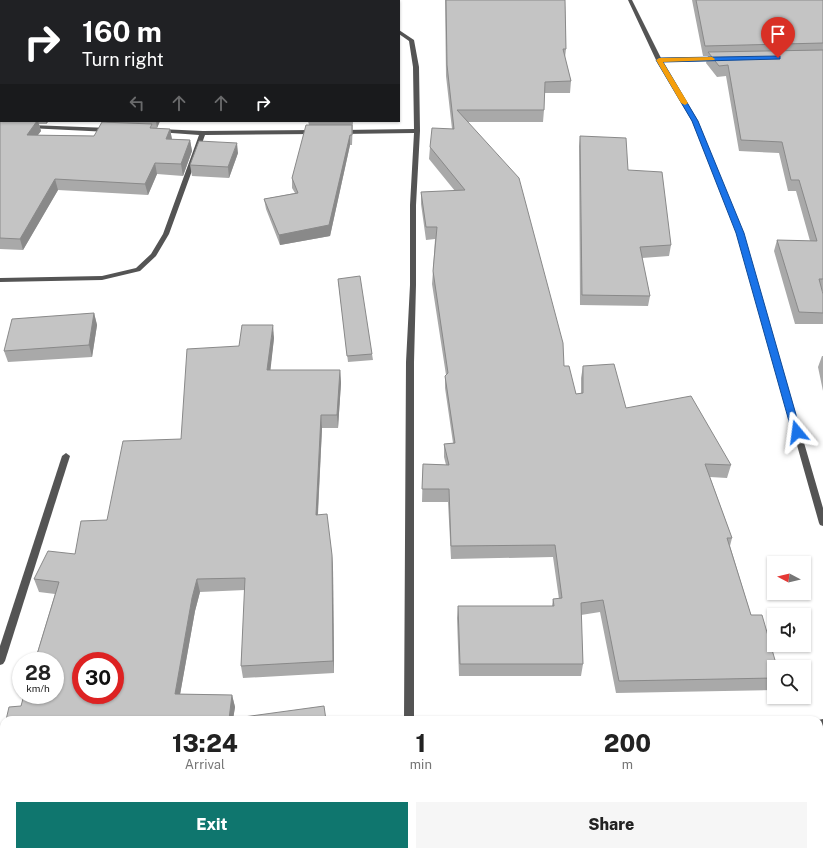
<!DOCTYPE html>
<style>
:root{--surface:#fff;--page:#f6f6f6;--text:#222;--muted:#767676;--accent:#0f766e}
body{margin:0;font-family:"Public Sans",sans-serif;background:var(--page);color:var(--text);height:100vh;display:flex;flex-direction:column;font-size:15px;white-space:nowrap}
*{box-sizing:border-box;margin:0}
p{font-size:13px;color:var(--muted)}
.icon{flex:none;width:22px;height:22px;fill:none;stroke:currentColor;stroke-width:2;stroke-linecap:round;stroke-linejoin:round}
.map{position:relative;flex:1;overflow:hidden}
.details{position:absolute;left:0px;top:716px;width:823px;height:140px;display:flex;flex-direction:column;background:var(--surface);border-radius:12px 12px 0 0;box-shadow:0 1px 3px #0004}
.details>*{flex:none}
.hud{position:absolute;left:0px;top:0px;width:400px;height:122px;box-shadow:0 1px 3px #0004;background:#202124;color:#fff;overflow:hidden}
.needle{width:26px;rotate:277deg}
.buttons{position:absolute;left:767px;top:556px;display:grid;gap:8px}
.buttons a{display:grid;place-items:center;width:44px;height:44px;border-radius:0px;background:var(--surface);box-shadow:0 1px 3px #0004;font-size:20px}
.speed{position:absolute;left:12px;top:652px;display:flex;gap:8px;font-size:20px;font-weight:700;text-align:center}
.speed>*{display:grid;place-content:center;width:52px;height:52px;border-radius:50%;background:var(--surface);box-shadow:0 1px 3px #0004;line-height:1}
.speed small{font-size:10px;font-weight:400}
.speed .limit{border:6px solid #d22;background:#fff;color:#111}
.pin{position:absolute;display:grid;place-items:center;width:34px;height:34px;color:#fff;margin:-41px -17px;border-radius:50% 50% 50% 0;rotate:-45deg;box-shadow:0 0 4px #0007}
.pin .icon{rotate:45deg}
.me{position:absolute;width:44px;margin:-22px;rotate:344deg;stroke-linejoin:round;filter:drop-shadow(0 0 3px #0008)}
.turn{display:flex;align-items:center;gap:14px;height:84px;padding:0 16px;font-size:18px}
.turn .icon{width:52px;height:52px;stroke-width:2.5}
.turn b{display:block;font-size:28px;line-height:34px}
.lanes{display:flex;align-items:center;height:38px;padding:0 16px;background:#0003;justify-content:center;gap:20px;direction:ltr}
.lanes .off{opacity:.35}
.eta{display:flex;justify-content:space-evenly;align-items:center;height:68px;text-align:center}
.eta b{font-size:24px;font-weight:800;line-height:28px}
.primary-button{display:flex;gap:8px;margin-top:auto;padding:8px 16px}
.primary-button a{flex:1;height:46px;border-radius:0px;background:var(--accent);color:#fff;font-size:16px;font-weight:800;line-height:46px;text-align:center}
.primary-button a+a{background:var(--page);color:var(--text)}
.map>svg:first-child{display:block}
.lines{fill:none;stroke-linecap:round;stroke-linejoin:round}
.minor{fill:#545454;fill-rule:evenodd}
.wall{fill:#a9a9a9}
.shaded-wall{fill:#898989}
.building{fill:#c4c4c4;stroke:#898989;fill-rule:evenodd}
.route{fill:#1a73e8;stroke:#114b97}
.slow{fill:#f59e0b}
</style>
<div class="map">
<svg width="823" height="856" viewBox="0 0 823 856">
<rect width="100%" height="100%" fill="#fff"/>
<g class="lines">
<g class="minor">
<polygon points="628,0 632,0 661,58 718,57 721,59 718,61 663,62 698,121 743,233 823,508 823,526 820,525 819,523 737,233 692,121 656,60"/>
<polygon points="399,30 414,40 419,67 420,131 416,205 416,285 414,362 414,720 404,720 406,362 410,285 410,205 414,133 342,134 339,132 342,130 414,129 413,67 409,41 399,34"/>
<polygon points="30,125 109,128 112,130 109,132 28,128 28,126"/>
<polygon points="160,129 203,131 314,130 317,132 314,134 205,135 169,234 156,256 140,271 102,280 0,282 0,278 102,276 136,268 151,254 163,234 199,135 158,132 158,130"/>
<polygon points="66,453 70,456 5,661 3,664 0,665 0,646 62,456"/>
<polygon points="823,719 823,729 819,729 819,720 818,720"/>
<rect x="403" y="852" width="12" height="4"/>
</g>
</g>
<g class="wall">
<polygon points="445,0 565,0 566,49 565,58 571,81 570,93 544,93 544,110 543,122 467,122 564,366 576,394 581,393 581,378 583,366 626,408 731,465 727,478 710,477 732,538 730,546 751,615 774,667 774,690 616,693 600,612 581,615 583,664 581,676 459,676 457,618 458,606 552,606 553,599 559,599 553,557 451,559 448,502 422,502 423,464 446,465 444,457 444,444 453,443 445,388 445,376 446,375 432,284 433,271 435,239 426,240 421,204 421,192 455,191 429,159 430,147 452,129 446,76"/>
<polygon points="692,0 823,0 823,291 822,291 823,294 823,324 795,324 774,251 777,240 810,241 796,191 788,191 779,153 739,151 726,76 717,77 706,63 708,56 703,56"/>
<polygon points="0,51 1,51 1,121 49,121 46,124 39,124 41,131 38,135 94,136 107,122 107,121 160,121 157,128 152,128 170,129 172,139 190,140 192,151 183,176 157,174 148,195 58,190 23,250 0,249"/>
<polygon points="308,121 353,121 352,145 350,145 330,236 280,245 266,209 264,199 295,193 292,188 292,178 309,125"/>
<polygon points="580,136 628,170 671,245 669,256 642,258 650,296 648,306 580,305 579,146"/>
<polygon points="238,153 229,178 192,176 190,165"/>
<polygon points="338,279 372,354 373,360 348,362"/>
<polygon points="94,313 97,325 92,357 8,362 4,351"/>
<polygon points="274,338 270,370 340,370 341,383 338,428 322,428 318,515 332,555 333,568 334,673 243,678 241,666 245,590 200,592 195,611 180,694 232,695 235,707 233,718 325,720 6,720 21,706 55,594 39,592 34,579 75,554 107,520 181,439 239,346"/>
<polygon points="822,356 823,356 823,391 818,367"/>
<polygon points="4,733 4,796 0,796 0,754"/>
<polygon points="819,776 823,856 648,856 647,852 819,852"/>
</g>
<g class="shaded-wall">
<polygon points="25,0 34,0 33,1 24,1"/>
<polygon points="152,0 159,0 159,1 151,1"/>
<polygon points="1,34 1,48 0,50 0,35"/>
<polygon points="37,121 38,121 41,131 30,145 27,135"/>
<polygon points="46,121 49,121 46,124"/>
<polygon points="156,121 160,121 157,128"/>
<polygon points="170,129 172,140 166,139"/>
<polygon points="350,135 350,145 330,236 280,245 279,235"/>
<polygon points="190,140 192,151 183,176 181,164"/>
<polygon points="237,143 238,153 229,178 228,167"/>
<polygon points="155,163 157,174 148,195 145,184"/>
<polygon points="55,179 58,190 23,250 20,239"/>
<polygon points="94,313 97,325 92,357 89,345"/>
<polygon points="273,325 274,338 269,383 267,370"/>
<polygon points="340,370 341,383 338,428 337,415"/>
<polygon points="321,415 322,428 317,528 316,515"/>
<polygon points="332,555 333,568 334,673 333,661"/>
<polygon points="197,579 200,592 195,611 178,706 175,694 192,598"/>
<polygon points="232,695 235,707 233,720 229,719"/>
</g>
<g class="building">
<polygon points="0,0 25,0 24,1 1,1 1,34 0,35"/>
<polygon points="110,0 152,0 151,1 109,1"/>
<rect x="338" y="0" width="33" height="1"/>
<polygon points="446,0 565,0 566,49 563,49 571,81 545,82 544,110 457,110 519,178 563,343 564,366 569,366 576,394 583,393 583,366 614,364 626,408 691,396 731,465 705,464 732,538 727,538 751,615 762,615 777,667 774,667 774,678 619,681 603,600 581,603 583,664 460,664 458,606 554,606 553,599 562,598 555,545 451,546 449,489 422,489 423,464 449,465 444,444 455,443 445,376 448,373 433,271 437,227 426,227 421,192 465,190 430,147 432,128 454,129 447,65"/>
<polygon points="696,0 823,0 823,43 705,46"/>
<polygon points="823,50 823,279 819,279 823,294 823,313 799,312 777,240 817,241 799,180 791,180 782,142 741,140 728,65 719,66 708,52"/>
<rect x="0" y="51" width="1" height="42"/>
<polygon points="1,97 1,112 0,112 0,98"/>
<polygon points="0,119 1,119 1,121 37,121 27,135 94,136 102,122 152,124 150,128 170,129 166,139 190,140 181,164 155,163 145,184 55,179 20,239 0,238"/>
<polygon points="306,125 352,125 352,135 350,135 329,225 279,235 264,199 298,193 292,178"/>
<polygon points="580,136 626,138 628,170 662,172 671,245 640,247 650,296 582,295"/>
<polygon points="199,141 237,143 228,167 190,165"/>
<polygon points="360,276 372,354 347,356 338,279"/>
<polygon points="94,313 89,345 4,351 12,319"/>
<path d="M242,325H273L267,370H340L337,415H321L316,515L327,514L332,555L333,661L241,666L245,578L197,579L192,598L175,694L232,695L229,719L324,706L326,720H6L9,707L21,706L24,695H55V661H35L59,582L34,579L48,551L75,554L81,521L107,520L123,441L181,439L187,349L239,346ZM81,661H115V695H81Z"/>
<polygon points="4,733 4,784 0,784 0,754"/>
<polygon points="819,776 823,776 823,855 821,846 819,847"/>
<polygon points="4,837 4,852 359,852 359,856 0,856 0,838"/>
<rect x="482" y="852" width="108" height="4"/>
<polygon points="653,852 705,852 695,853 695,856 654,856"/>
</g>
<polygon class="route" points="778,56 780,56 780,59 663,62 698,121 744,233 801,432 797,435 792,432 736,233 692,121 656,60 659,58"/>
<polygon class="slow" points="712,57 715,59 714,60 663,62 688,103 685,105 681,103 656,60 659,58"/>
</svg>
<div class="buttons">
<a><svg class="needle" viewBox="-14 -14 28 28"><path d="M0-13l5 13h-10z" fill="#e53935"/><path d="M0 13l5-13h-10z" fill="#767676"/></svg></a>
<a><svg class="icon" aria-label="sound" viewBox="0 0 24 24"><path d="M4 9h4l5-4v14l-5-4H4zM17 9q2 3 0 6"/></svg></a>
<a><svg class="icon" aria-label="search" viewBox="0 0 24 24"><circle cx="10" cy="10" r="6"/><path d="M15 15l6 6"/></svg></a>
</div>
<div class="speed"><div>28<small>km/h</small></div><div class="limit">30</div></div>
<div class="pin" style="left:778px;top:58px;background:#d93025"><svg class="icon" aria-label="arrive" viewBox="0 0 24 24"><path d="M6 21V4h12l-3 4 3 4H6"/></svg></div>
<svg class="me" style="left:797px;top:432px" viewBox="-20 -20 40 40"><path d="M0-17L14 15 0 8-14 15z" fill="#1a73e8" stroke="#fff" stroke-width="4"/></svg>
<div class="hud">
<div class="turn"><svg class="icon" aria-label="right" viewBox="0 0 24 24"><path d="M7 20v-9h11M14 6l5 5-5 5"/></svg><div><b>160 m</b>Turn right</div></div>
<div class="lanes"><svg class="icon off" aria-label="left" viewBox="0 0 24 24"><path d="M17 20v-9H6M10 6l-5 5 5 5"/></svg><svg class="icon off" aria-label="ahead" viewBox="0 0 24 24"><path d="M12 20V5M6 11l6-6 6 6"/></svg><svg class="icon off" aria-label="ahead" viewBox="0 0 24 24"><path d="M12 20V5M6 11l6-6 6 6"/></svg><svg class="icon" aria-label="right" viewBox="0 0 24 24"><path d="M7 20v-9h11M14 6l5 5-5 5"/></svg></div>
</div>
<section class="details">
<div class="eta">
<div><b>13:24</b><p>Arrival</p></div>
<div><b>1</b><p>min</p></div>
<div><b>200</b><p>m</p></div>
</div>
<div class="primary-button"><a>Exit</a><a>Share</a></div>
</section>
</div>
